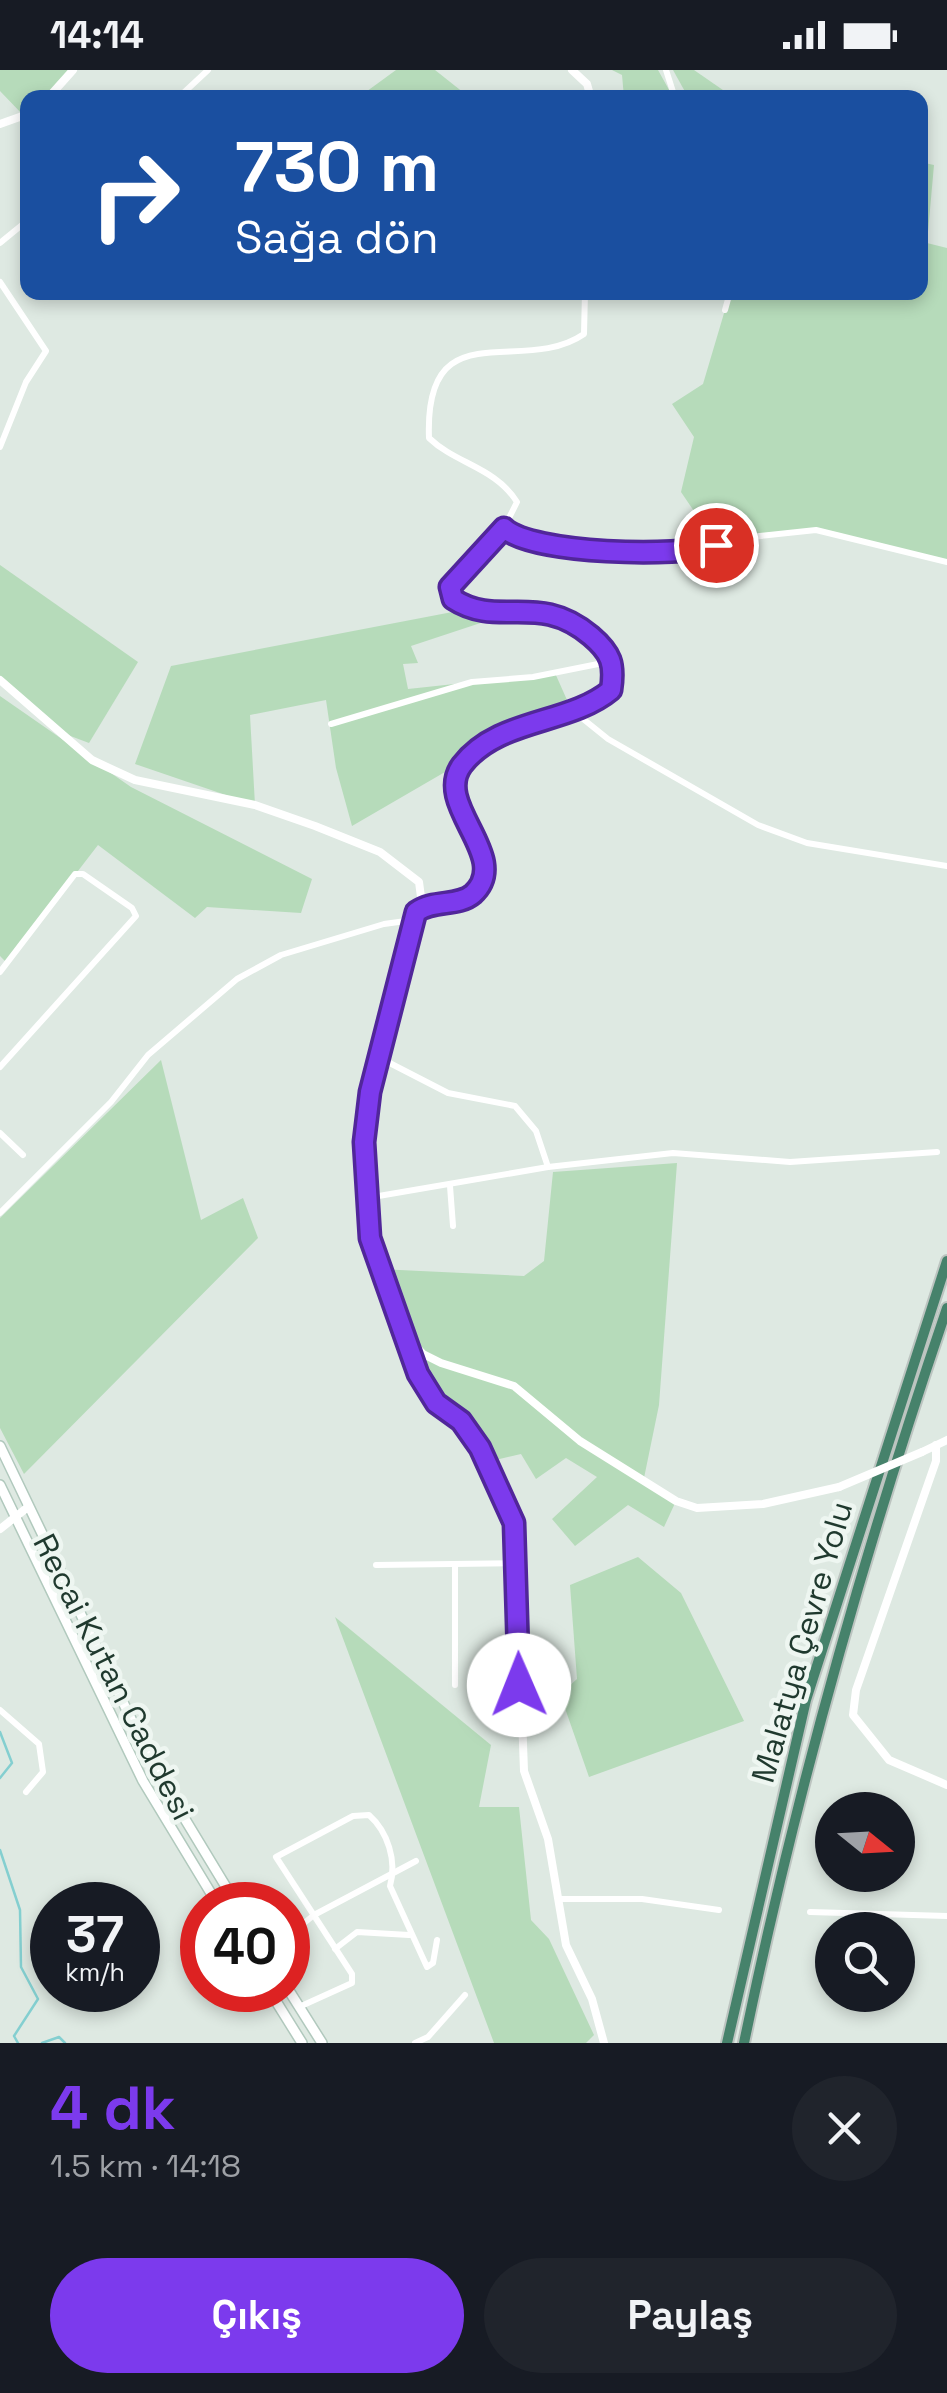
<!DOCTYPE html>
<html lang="tr">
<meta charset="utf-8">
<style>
:root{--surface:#171b24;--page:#20242c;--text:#f1f3f6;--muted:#9ea1a6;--accent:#7c3aed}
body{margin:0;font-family:"Space Grotesk",sans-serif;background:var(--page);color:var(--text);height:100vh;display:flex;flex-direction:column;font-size:38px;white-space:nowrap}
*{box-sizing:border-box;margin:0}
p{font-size:32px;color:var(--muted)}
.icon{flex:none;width:55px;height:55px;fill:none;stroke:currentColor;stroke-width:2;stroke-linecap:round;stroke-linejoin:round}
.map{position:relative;height:1973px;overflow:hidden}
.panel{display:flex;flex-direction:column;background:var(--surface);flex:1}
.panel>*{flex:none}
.guide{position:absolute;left:20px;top:20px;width:908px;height:210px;border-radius:20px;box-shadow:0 5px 15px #0003;background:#1a4fa0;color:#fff;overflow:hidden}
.needle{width:65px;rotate:108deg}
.buttons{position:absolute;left:815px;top:1722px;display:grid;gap:20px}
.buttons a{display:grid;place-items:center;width:100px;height:100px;border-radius:50%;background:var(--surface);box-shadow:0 5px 15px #0003;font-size:50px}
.speed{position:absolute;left:30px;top:1812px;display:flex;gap:20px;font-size:50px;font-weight:700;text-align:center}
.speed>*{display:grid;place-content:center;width:130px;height:130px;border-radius:50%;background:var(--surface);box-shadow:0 5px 15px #0003;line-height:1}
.speed small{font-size:25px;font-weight:400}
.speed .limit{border:15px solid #d22;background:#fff;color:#111}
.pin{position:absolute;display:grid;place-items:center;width:85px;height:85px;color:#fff;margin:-42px;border:5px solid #fff;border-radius:50%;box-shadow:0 2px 10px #0007}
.me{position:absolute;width:110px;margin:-55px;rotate:359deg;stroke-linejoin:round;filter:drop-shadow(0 0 8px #0008)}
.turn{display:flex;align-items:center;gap:35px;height:210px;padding:0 50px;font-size:45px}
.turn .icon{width:130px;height:130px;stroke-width:2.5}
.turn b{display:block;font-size:70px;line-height:85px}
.round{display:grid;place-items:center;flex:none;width:105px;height:105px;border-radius:52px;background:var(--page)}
.headline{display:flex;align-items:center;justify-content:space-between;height:170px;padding:0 50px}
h1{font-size:60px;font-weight:700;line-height:75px;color:var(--accent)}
.action{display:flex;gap:20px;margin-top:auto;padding:20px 50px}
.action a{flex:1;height:115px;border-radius:60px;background:var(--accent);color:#fff;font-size:40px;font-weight:700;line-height:115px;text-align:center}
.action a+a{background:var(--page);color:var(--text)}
.status{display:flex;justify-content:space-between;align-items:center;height:70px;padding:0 50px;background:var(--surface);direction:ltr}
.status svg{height:28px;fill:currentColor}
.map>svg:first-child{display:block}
.green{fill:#b6dbba}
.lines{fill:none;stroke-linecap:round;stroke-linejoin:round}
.stream{stroke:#84cfd0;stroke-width:2.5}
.secondary-casing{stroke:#b1c9bd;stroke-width:12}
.trunk-casing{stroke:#bcc4c0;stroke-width:14}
.minor{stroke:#fff;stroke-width:6}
.tertiary{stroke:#fff;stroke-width:8}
.secondary{stroke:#fff;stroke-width:9}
.trunk{stroke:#46826b;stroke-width:10}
.tertiary-bridge{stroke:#fff;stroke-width:8}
.route-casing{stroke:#51269a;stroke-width:25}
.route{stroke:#7c3aed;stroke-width:18}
.labels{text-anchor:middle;stroke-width:9;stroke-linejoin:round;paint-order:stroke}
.street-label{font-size:32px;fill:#1f392e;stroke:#eef6f1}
</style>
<div class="status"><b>14:14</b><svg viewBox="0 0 49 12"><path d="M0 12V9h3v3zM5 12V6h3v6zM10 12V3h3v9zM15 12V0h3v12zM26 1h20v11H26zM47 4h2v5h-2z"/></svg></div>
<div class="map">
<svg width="947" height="1973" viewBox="0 0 947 1973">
<rect width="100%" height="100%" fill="#dee9e2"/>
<g class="green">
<polygon points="0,0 72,0 48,27 28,28 24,46 0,21"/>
<polygon points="396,0 435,0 469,27 359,27"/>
<polygon points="612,0 658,0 673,27 624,27 622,5"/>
<polygon points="673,0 694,0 733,27 688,27"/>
<polygon points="920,92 934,95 927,173 947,178 947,492 816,460 717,475 681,422 694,367 672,334 703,314 730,223 920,222"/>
<polygon points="0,495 138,592 89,673 52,659 0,609"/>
<polygon points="468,539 520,540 411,576 418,593 403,594 408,619 555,603 571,639 445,702 352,756 336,698 326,630 250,645 255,735 135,694 171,596"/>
<polygon points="0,626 131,717 312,809 301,843 207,837 195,848 98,775 7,893 0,886"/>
<polygon points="161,990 201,1150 243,1128 258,1168 24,1404 0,1358 0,1148"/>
<polygon points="677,1093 659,1335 644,1408 676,1431 664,1457 628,1435 575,1476 552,1449 597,1407 566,1388 536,1409 521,1384 487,1392 461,1351 435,1333 418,1304 423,1283 407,1267 379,1199 524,1206 544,1191 553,1102"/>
<polygon points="638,1487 681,1523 744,1651 589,1707 560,1624 577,1609 570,1515"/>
<polygon points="335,1547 491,1675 479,1737 519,1737 531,1850 549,1869 594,1965 586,1973 494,1973"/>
</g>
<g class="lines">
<g class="stream">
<polyline points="0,1662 12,1693 0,1708"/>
<polyline points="0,1780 20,1840 21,1897 38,1929 14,1966 18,1973"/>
<polyline points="42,1973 59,1967 65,1973"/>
</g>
<defs>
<g id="secondary">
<polyline points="0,1376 157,1703 237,1835"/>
<polyline points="0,1415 143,1711 218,1835"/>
<polyline points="288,1919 322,1973"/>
<polyline points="269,1920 302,1973"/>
</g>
<g id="trunk">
<polyline points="727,1973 806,1630 947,1191"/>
<path d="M744,1973C796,1721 864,1481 947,1238"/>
</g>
</defs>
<use href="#secondary" class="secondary-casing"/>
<use href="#trunk" class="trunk-casing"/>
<g class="minor">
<polyline points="666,0 675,28"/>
<polyline points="178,28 208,0"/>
<polyline points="0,173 28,150"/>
<polyline points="0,212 46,281 26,312 0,377"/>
<polyline points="725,240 730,222"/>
<polyline points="504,458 526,471 692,484 742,468 816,460 947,492"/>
<polyline points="572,640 608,669 758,755 807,773 947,796"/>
<polyline points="331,654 472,612 533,607 613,591"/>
<path d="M417,841C434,829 459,837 474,823C513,786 432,734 462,695C499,648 569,655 611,620C615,594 611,583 591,566C539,520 499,559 453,529L450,517L504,458L517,432C495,397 456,394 429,368C424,238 522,307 584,264L585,222"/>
<polyline points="0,902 75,804 83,804 132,838 136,846 0,997"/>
<polyline points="378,987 448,1023 515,1036 536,1061 548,1097 673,1083 790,1092 937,1082"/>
<polyline points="0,1063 23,1085"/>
<polyline points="450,1116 453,1156"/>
<polyline points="367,1128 548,1097"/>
<polyline points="0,1143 111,1032 148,985 237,909 281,885 384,854 413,850"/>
<polyline points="376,1495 519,1493"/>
<polyline points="455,1615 455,1497"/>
<polyline points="0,1640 39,1674 43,1702 26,1722"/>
<polyline points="559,1829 642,1829 719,1840"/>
<polyline points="810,1842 947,1846"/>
<polyline points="288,1866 314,1845 416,1791"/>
<polyline points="335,1879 357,1862 409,1865"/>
<path d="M299,1937L352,1913V1904L276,1787L353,1746L369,1745C388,1762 397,1791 390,1816L427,1897L433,1893L437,1870"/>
<polyline points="415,1973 428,1967 465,1925"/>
</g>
<g class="tertiary">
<polyline points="572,0 587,14 591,28"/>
<polyline points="48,28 73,0"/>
<polyline points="0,54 28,44"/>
<polyline points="0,610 92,690 135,710 255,735 315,756 380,782 419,812 421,827 370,1022 365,1072 370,1168 407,1267 423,1284 441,1293 514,1316 580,1371 676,1431 697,1438 763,1434 839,1417"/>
<polyline points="409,1271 418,1304 435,1333 461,1351 480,1378 515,1453 524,1701 548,1769 566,1875 592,1929 604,1973"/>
<polyline points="936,1375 936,1391 856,1620 853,1645 889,1690 947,1715"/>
<polyline points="922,1382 947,1370"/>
<polyline points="0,1459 28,1437"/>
</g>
<use href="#secondary" class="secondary"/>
<use href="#trunk" class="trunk"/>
<polyline class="tertiary-bridge" points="839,1417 922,1382"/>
</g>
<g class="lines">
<defs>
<path id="route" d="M519,1615L514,1453L480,1378L461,1351L436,1333L418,1304L370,1168L364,1072L370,1022L416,842C434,829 458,837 473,824C513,787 432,735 462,695C498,648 569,655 611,620C615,594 611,583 591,566C538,521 499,559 453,529L450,517L504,458C531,484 680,488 716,475"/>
</defs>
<use href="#route" class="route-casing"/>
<use href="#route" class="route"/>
</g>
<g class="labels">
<g class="street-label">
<text transform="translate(802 1572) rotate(-74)" y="11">Malatya Çevre Yolu</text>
<text transform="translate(114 1607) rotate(63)" y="11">Recai Kutan Caddesi</text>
</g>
</g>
</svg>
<div class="buttons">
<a><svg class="needle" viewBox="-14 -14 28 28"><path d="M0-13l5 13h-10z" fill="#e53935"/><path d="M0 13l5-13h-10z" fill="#9ea1a6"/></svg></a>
<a><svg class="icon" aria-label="search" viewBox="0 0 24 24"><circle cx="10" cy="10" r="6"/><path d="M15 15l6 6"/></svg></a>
</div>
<div class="speed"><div>37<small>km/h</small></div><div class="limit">40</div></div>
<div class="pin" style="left:716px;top:475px;background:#d93025"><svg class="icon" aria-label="arrive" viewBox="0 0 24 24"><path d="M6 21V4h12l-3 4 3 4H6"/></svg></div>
<svg class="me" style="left:519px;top:1615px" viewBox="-20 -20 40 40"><circle r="19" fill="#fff"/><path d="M0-13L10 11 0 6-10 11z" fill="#7c3aed"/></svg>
<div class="guide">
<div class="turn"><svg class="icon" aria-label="right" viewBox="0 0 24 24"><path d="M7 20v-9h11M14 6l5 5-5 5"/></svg><div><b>730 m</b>Sağa dön</div></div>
</div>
</div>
<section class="panel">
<div class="headline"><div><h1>4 dk</h1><p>1.5 km · 14:18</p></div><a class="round"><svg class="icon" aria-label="close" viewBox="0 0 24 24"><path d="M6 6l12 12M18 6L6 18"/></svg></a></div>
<div class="action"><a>Çıkış</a><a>Paylaş</a></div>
</section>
